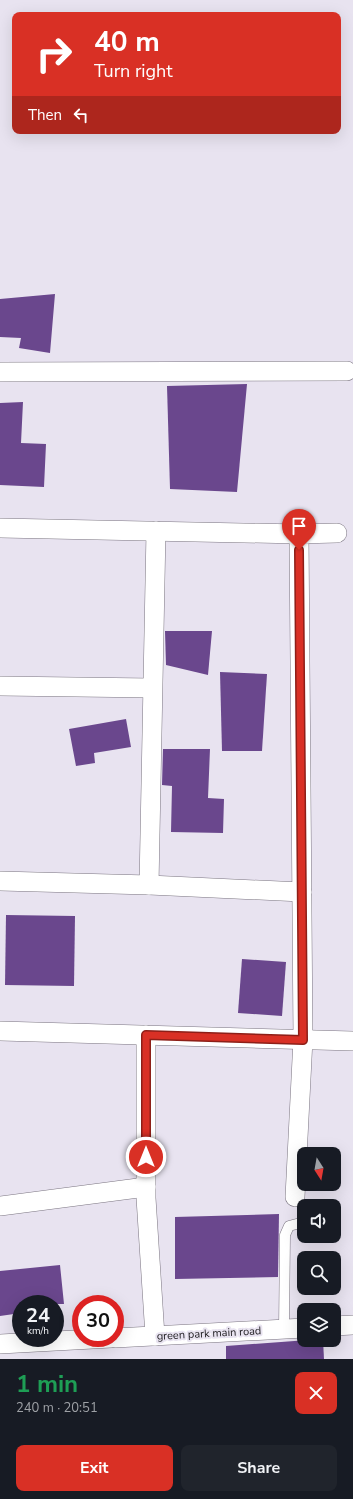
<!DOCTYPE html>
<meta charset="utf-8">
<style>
:root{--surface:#171b24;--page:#20242c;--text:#f1f3f6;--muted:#9ea1a6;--accent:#d93025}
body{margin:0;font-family:"Nunito Sans",sans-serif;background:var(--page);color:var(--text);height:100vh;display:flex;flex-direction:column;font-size:15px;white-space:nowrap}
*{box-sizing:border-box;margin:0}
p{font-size:13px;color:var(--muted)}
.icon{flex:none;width:22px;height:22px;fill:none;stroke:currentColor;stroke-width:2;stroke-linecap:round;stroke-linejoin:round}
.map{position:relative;height:1359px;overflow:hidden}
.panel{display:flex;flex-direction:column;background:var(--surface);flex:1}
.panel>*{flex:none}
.banner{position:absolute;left:12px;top:12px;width:329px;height:122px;border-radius:8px;box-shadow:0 4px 16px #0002;background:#d93025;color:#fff;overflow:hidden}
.needle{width:26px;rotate:169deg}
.fabs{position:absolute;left:297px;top:1147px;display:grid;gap:8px}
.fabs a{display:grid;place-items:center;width:44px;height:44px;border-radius:8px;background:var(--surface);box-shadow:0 4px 16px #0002;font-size:20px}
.speed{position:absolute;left:12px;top:1295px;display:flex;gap:8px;font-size:20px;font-weight:700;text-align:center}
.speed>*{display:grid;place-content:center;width:52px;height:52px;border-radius:50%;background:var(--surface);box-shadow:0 4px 16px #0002;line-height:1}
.speed small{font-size:10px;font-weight:400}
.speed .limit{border:6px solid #d22;background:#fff;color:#111}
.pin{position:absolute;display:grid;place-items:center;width:34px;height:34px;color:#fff;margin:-41px -17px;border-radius:50% 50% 50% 0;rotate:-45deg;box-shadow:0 0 4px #0007}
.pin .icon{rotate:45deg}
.me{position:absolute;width:44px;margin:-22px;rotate:0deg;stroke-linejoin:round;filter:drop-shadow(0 0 3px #0008)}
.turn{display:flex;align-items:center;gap:14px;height:84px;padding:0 16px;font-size:18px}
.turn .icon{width:52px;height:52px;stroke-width:2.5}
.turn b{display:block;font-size:28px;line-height:34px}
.then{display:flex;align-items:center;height:38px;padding:0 16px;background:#0003;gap:8px;font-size:15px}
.round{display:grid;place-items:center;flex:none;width:42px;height:42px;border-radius:8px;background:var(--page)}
.head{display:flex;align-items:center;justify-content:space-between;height:68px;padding:0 16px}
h1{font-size:24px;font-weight:700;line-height:30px;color:#1e9e55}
.action{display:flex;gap:8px;margin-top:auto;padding:8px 16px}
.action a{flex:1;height:46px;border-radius:8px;background:var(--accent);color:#fff;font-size:16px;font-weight:700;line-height:46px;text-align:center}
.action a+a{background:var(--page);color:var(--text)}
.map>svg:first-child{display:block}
.building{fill:#6a478d}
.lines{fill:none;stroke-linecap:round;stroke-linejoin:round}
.lane-casing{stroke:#7b7581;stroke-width:11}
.street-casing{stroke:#7b7581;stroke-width:20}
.lane{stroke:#fff;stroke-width:10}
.street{stroke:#fff;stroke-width:19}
.route-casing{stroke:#8d1f18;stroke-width:10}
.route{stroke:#d93025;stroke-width:7}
.labels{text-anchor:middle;stroke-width:4;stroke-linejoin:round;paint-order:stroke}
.street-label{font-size:11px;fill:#232125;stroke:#e8e3f0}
</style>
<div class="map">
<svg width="353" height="1359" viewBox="0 0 353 1359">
<rect width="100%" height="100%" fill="#e8e3f0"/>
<g class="building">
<polygon points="55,294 50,353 19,348 21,338 0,337 0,299"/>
<polygon points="247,384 237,492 170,489 167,386"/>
<polygon points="23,402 21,443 46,444 44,487 0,485 0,403"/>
<polygon points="165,631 212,631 208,675 166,665"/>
<polygon points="220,672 267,674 262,751 222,751"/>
<polygon points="126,719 131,747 94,753 95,763 76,766 69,729"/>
<polygon points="163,749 210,749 208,798 224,799 223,833 171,832 172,786 162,785"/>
<polygon points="6,915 75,916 74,986 5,985"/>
<polygon points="242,959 286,962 282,1016 238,1013"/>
<polygon points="279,1214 278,1277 175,1279 175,1217"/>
<polygon points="60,1265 64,1304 21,1304 21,1313 0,1316 0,1271"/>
<polygon points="308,1340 323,1340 324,1359 226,1359 226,1346"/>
</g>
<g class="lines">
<defs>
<polyline id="lane" points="284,1329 285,1235 289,1226 304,1222"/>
<g id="street">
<polyline points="0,372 347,371"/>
<polyline points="0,528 299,534"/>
<polyline points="0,686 152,688"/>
<polyline points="0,881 149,885 302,892"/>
<polyline points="149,885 156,531"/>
<polyline points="0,1031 353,1041"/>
<polyline points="146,1035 146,1198 155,1336"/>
<polyline points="295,1197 303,1039 299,534 337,533"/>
<polyline points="0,1206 146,1187"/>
<polyline points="334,1326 353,1325"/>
<polyline points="115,1338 304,1328"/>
<polyline points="0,1344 111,1338"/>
</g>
</defs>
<use href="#lane" class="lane-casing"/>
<use href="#street" class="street-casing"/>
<use href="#lane" class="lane"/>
<use href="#street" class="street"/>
</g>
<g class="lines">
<defs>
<polyline id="route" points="146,1157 146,1035 303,1040 299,550"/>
</defs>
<use href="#route" class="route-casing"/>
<use href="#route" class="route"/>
</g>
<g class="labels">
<g class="street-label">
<text transform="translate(209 1333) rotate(-3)" y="4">green park main road</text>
</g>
</g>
</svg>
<div class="fabs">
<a><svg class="needle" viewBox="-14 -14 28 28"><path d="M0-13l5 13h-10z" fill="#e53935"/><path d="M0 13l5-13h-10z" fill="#9ea1a6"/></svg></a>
<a><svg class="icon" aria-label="sound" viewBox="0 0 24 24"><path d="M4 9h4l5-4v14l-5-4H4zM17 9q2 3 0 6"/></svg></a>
<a><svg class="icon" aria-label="search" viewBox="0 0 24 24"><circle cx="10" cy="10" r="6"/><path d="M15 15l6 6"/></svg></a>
<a><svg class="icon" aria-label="layers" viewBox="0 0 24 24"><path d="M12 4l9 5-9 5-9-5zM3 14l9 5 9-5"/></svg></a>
</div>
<div class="speed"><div>24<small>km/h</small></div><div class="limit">30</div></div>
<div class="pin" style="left:299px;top:550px;background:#d93025"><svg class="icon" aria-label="arrive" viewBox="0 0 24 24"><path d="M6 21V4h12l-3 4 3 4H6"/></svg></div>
<svg class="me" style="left:146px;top:1157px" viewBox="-20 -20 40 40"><circle r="17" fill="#d93025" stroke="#fff" stroke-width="3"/><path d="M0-11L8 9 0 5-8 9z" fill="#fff"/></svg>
<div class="banner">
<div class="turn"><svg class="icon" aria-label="right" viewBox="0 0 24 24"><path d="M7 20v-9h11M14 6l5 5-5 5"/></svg><div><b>40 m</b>Turn right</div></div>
<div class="then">Then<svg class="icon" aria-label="left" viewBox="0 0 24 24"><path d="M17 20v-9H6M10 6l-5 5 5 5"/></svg></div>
</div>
</div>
<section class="panel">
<div class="head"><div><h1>1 min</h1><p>240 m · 20:51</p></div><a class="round" style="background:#d93025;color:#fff"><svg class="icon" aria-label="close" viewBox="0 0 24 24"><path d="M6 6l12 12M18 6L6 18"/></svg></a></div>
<div class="action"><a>Exit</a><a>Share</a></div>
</section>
